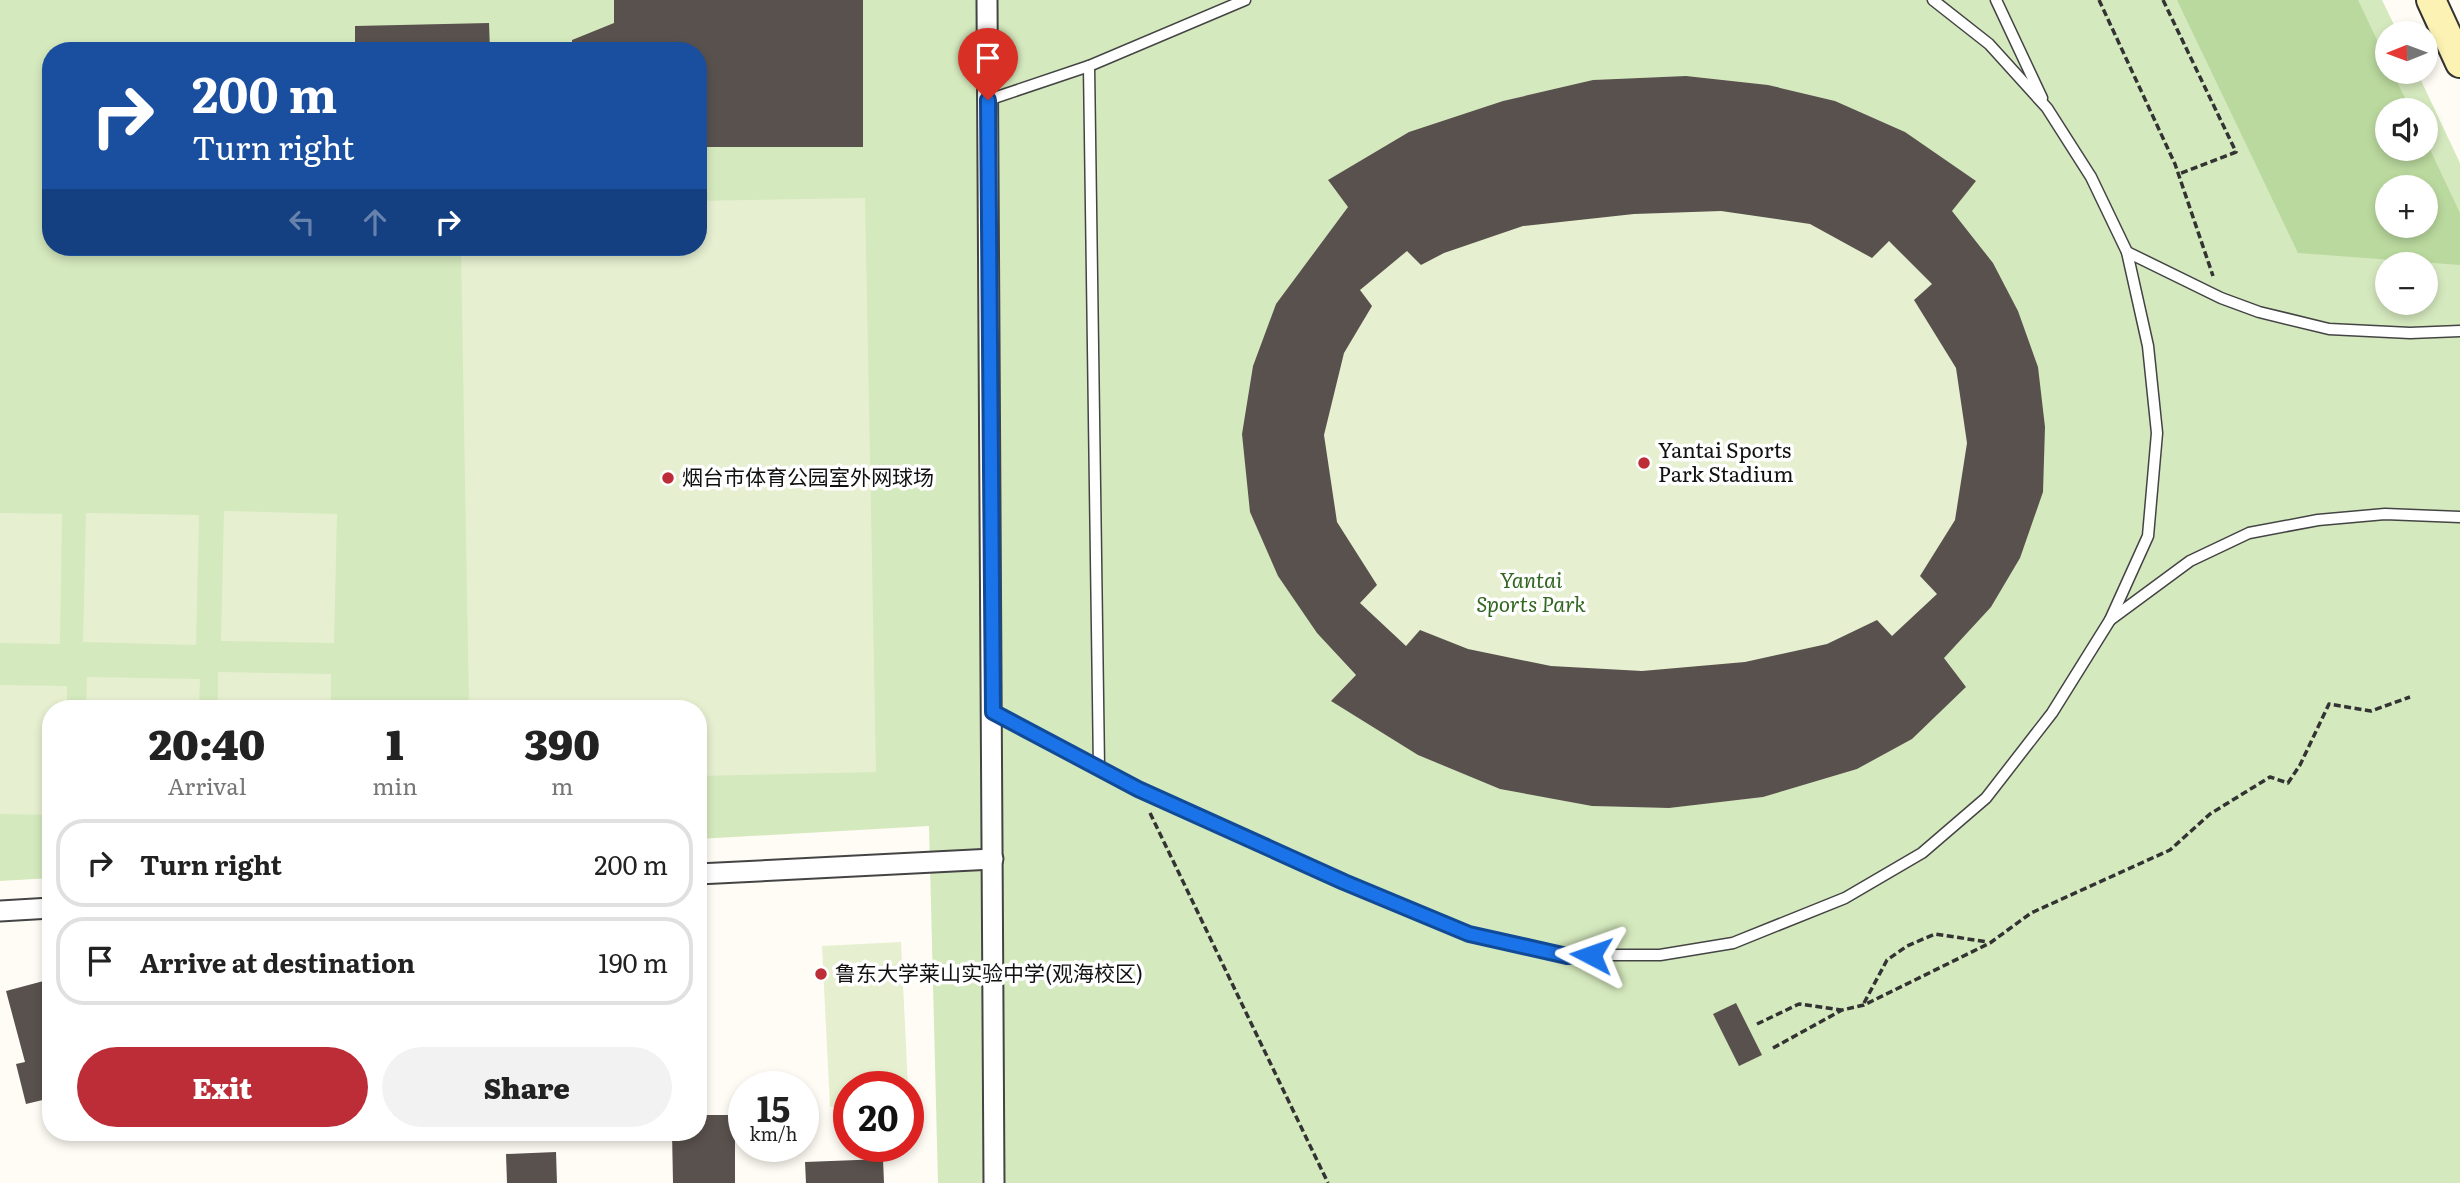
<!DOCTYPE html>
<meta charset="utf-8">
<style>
:root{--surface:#fff;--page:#f2f2f2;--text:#222;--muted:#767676;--line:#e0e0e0;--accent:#bc2d37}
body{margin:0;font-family:Literata,"Noto Sans SC",serif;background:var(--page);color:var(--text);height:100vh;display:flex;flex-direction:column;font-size:26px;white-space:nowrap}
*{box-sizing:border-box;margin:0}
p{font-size:23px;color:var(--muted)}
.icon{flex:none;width:38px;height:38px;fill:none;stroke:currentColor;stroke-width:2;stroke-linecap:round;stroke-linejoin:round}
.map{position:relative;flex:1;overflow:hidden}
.sheet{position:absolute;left:42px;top:700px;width:665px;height:441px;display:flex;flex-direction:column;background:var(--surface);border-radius:28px;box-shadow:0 4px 10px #0003}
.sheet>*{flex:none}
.guide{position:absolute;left:42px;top:42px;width:665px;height:214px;border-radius:28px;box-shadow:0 4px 10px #0003;background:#1a4fa0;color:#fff;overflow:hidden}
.needle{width:46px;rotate:269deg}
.buttons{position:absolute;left:2375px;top:21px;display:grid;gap:14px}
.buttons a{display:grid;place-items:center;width:63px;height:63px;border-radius:50%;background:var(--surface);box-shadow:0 4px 10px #0003;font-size:35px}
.speed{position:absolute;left:728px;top:1071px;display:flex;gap:14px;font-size:35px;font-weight:700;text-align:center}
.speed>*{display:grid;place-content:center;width:91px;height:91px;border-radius:50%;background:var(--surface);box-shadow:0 4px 10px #0003;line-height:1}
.speed small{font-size:18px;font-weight:400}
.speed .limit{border:10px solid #d22;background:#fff;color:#111}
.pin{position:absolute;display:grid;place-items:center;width:60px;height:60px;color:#fff;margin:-72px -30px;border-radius:50% 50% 50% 0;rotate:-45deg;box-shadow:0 0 7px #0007}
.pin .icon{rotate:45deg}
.me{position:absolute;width:77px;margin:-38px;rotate:274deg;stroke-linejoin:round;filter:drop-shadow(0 0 5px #0008)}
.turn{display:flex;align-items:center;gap:24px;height:147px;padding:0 35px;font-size:32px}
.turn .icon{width:91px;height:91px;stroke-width:2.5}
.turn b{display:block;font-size:49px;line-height:60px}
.lanes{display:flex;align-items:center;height:66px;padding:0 35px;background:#0003;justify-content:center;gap:35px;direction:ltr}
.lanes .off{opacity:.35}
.eta{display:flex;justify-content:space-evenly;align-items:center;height:119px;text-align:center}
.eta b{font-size:42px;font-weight:800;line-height:49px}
.action{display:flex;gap:14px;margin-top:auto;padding:14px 35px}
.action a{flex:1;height:80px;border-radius:42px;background:var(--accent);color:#fff;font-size:28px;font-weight:800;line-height:80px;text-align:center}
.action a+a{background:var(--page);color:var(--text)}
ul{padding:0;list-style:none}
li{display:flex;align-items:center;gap:21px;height:88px;margin:0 14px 10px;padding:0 21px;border:4px solid var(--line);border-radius:28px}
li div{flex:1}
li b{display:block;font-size:26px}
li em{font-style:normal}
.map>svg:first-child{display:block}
.green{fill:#d5e9be;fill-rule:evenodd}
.forest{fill:#bad99e;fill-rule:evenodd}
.pitch{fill:#e6f0d0}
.building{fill:#59514d;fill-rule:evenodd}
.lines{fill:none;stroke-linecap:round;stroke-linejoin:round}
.lane-casing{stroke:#444;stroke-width:13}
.street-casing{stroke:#444;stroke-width:23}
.secondary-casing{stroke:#333;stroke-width:32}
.path{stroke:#333;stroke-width:3.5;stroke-dasharray:7 3.5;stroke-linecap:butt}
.lane{stroke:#fff;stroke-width:10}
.street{stroke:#fff;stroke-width:19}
.secondary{stroke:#fbf2b3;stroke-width:28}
.route-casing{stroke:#114b97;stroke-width:18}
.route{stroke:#1a73e8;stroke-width:12}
.poi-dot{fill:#bc2d37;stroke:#fff;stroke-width:2.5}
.labels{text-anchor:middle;stroke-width:7;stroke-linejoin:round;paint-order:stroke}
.poi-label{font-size:21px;fill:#111;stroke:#fff;text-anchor:start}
.park-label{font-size:21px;font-style:italic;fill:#326722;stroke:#fff}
</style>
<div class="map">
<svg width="2460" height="1183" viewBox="0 0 2460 1183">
<rect width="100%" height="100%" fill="#fffcf5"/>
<path class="green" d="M0,0H2382L2398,33H2387V72H2417L2460,163V1183H938L929,826L698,839V709H51V878L0,881ZM51,51H698V247H51ZM2387,110H2426V149H2387ZM2387,187H2426V226H2387ZM2387,264H2426V303H2387Z"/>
<path class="forest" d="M2177,0H2358L2387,61V72H2392L2411,110H2387V149H2426V141L2460,213V265L2298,253ZM2387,187H2426V226H2387Z"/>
<g class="pitch">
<polygon points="1686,76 1768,85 1835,101 1905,132 1976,181 1952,211 1993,263 2018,311 2038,367 1944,657 1966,687 1912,739 1857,769 1763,797 1669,808 1592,806 1500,789 1418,755 1331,701 1355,675 1317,633 1278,576 1242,434 1253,366 1276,304 1348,207 1328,180 1409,132 1503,101 1593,80"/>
<polygon points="865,198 876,772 698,776 698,709 469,709 461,247 698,247 698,201"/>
<polygon points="224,511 337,514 334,643 221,641"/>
<polygon points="0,513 62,514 60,644 0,643"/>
<polygon points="86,513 199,515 196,645 83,642"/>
<polygon points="218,672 331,674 331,709 218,709"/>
<polygon points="87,677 200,679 199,709 86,709"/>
<polygon points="0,685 67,686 67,709 51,709 51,815 0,814"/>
<polygon points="901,942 908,1087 849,1087 849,1106 830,1107 822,946"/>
</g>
<g class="building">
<polygon points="614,0 863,0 863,147 698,147 698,51 572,51 572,40 614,23"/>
<polygon points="489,23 490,51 355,51 355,26"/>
<path d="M1686,76L1768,85L1835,101L1905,132L1976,181L1952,211L1993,263L2018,311L2038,367L2045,427L2043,492L2020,558L1991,607L1944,658L1966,687L1912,739L1857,769L1763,797L1669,808L1592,806L1500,789L1418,755L1331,701L1356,675L1317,633L1278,576L1250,512L1242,434L1253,366L1276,304L1348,207L1328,180L1409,132L1503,101L1593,80ZM1721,211L1810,224L1872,258L1889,241L1932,284L1914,300L1956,368L1967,443L1955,520L1920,576L1937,594L1892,636L1877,620L1827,644L1745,662L1642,671L1551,666L1468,649L1420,630L1406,646L1360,603L1377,585L1337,522L1324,435L1344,353L1372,306L1360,290L1407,251L1421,265L1444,253L1523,226L1634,214Z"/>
<polygon points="51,979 51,1098 26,1104 16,1064 25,1062 6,991"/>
<polygon points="1736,1003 1762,1055 1739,1066 1713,1014"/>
<polygon points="698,1115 735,1115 735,1183 673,1183 672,1132 698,1132"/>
<polygon points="556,1152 557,1183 507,1183 506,1154"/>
<polygon points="883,1159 884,1183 806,1183 805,1162"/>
</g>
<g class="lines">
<defs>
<g id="lane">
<polyline points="1996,0 2042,98"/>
<polyline points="1089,66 1099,768"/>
<polyline points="988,100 1089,66 1245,0"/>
<polyline points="2127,252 2221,298 2259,312 2329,329 2410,333 2460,331"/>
<polyline points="2110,620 2190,561 2249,533 2318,520 2385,514 2460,517"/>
<polyline points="993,712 1138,789 1344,882 1469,934 1567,955 1660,955 1733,943 1845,898 1922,853 1986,798 2052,713 2110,620 2148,536 2157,433 2148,346 2127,252 2091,177 2047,108 1989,44 1933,0"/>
</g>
<g id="street">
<polyline points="987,0 994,1183"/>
<polyline points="698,874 993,859"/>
<polyline points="0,911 51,908"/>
</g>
<polyline id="secondary" points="2431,0 2460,63"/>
</defs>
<use href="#lane" class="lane-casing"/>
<use href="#street" class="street-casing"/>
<use href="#secondary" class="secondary-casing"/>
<g class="path">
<polyline points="2099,0 2175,164 2213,276"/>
<polyline points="2163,0 2236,152 2179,174"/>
<polyline points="1150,813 1328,1183"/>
<polyline points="1864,1003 1887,960 1907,946 1935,934 1988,942"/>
<polyline points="1757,1024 1799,1004 1841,1010"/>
<polyline points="1773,1048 1842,1010 1864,1005 1990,943 2031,913 2170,850 2210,814 2270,777 2288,783 2300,765 2329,704 2371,711 2410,697"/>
</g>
<use href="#lane" class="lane"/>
<use href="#street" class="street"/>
<use href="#secondary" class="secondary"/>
</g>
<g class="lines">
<defs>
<polyline id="route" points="988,100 993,712 1138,789 1344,882 1469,934 1567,956 1591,955"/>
</defs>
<use href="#route" class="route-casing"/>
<use href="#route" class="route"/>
</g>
<g class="poi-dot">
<circle cx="1644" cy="463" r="7"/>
<circle cx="668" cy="478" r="7"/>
<circle cx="821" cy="974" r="7"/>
</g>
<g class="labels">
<g class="poi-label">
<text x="1658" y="458">Yantai Sports<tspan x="1658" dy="24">Park Stadium</tspan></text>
<text x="682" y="485">烟台市体育公园室外网球场</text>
<text x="835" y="981">鲁东大学莱山实验中学(观海校区)</text>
</g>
<g class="park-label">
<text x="1531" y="588">Yantai<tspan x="1531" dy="24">Sports Park</tspan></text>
</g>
</g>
</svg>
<div class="buttons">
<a><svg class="needle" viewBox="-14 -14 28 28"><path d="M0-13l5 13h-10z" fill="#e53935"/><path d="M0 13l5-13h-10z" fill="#767676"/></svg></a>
<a><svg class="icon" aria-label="sound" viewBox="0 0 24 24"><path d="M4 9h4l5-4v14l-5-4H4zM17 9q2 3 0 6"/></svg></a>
<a>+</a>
<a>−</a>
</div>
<div class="speed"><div>15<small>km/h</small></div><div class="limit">20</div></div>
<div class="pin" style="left:988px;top:100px;background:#d93025"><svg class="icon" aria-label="arrive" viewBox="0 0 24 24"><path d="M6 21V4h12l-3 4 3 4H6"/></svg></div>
<svg class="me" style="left:1591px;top:955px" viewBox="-20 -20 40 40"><path d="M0-17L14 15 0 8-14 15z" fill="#1a73e8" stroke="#fff" stroke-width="4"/></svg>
<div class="guide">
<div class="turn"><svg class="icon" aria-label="right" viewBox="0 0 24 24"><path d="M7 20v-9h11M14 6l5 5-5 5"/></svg><div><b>200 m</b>Turn right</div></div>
<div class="lanes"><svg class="icon off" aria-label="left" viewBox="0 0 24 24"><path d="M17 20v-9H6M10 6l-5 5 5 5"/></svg><svg class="icon off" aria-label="ahead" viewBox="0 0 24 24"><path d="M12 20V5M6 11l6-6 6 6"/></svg><svg class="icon" aria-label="right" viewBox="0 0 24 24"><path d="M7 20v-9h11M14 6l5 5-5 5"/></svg></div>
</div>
<section class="sheet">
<div class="eta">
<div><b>20:40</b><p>Arrival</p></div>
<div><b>1</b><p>min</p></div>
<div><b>390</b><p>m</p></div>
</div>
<ul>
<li><svg class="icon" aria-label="right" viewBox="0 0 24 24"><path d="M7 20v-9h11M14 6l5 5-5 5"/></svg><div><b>Turn right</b></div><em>200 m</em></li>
<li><svg class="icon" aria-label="arrive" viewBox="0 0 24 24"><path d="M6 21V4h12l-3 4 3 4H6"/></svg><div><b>Arrive at destination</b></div><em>190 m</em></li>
</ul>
<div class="action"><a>Exit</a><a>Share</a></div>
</section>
</div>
